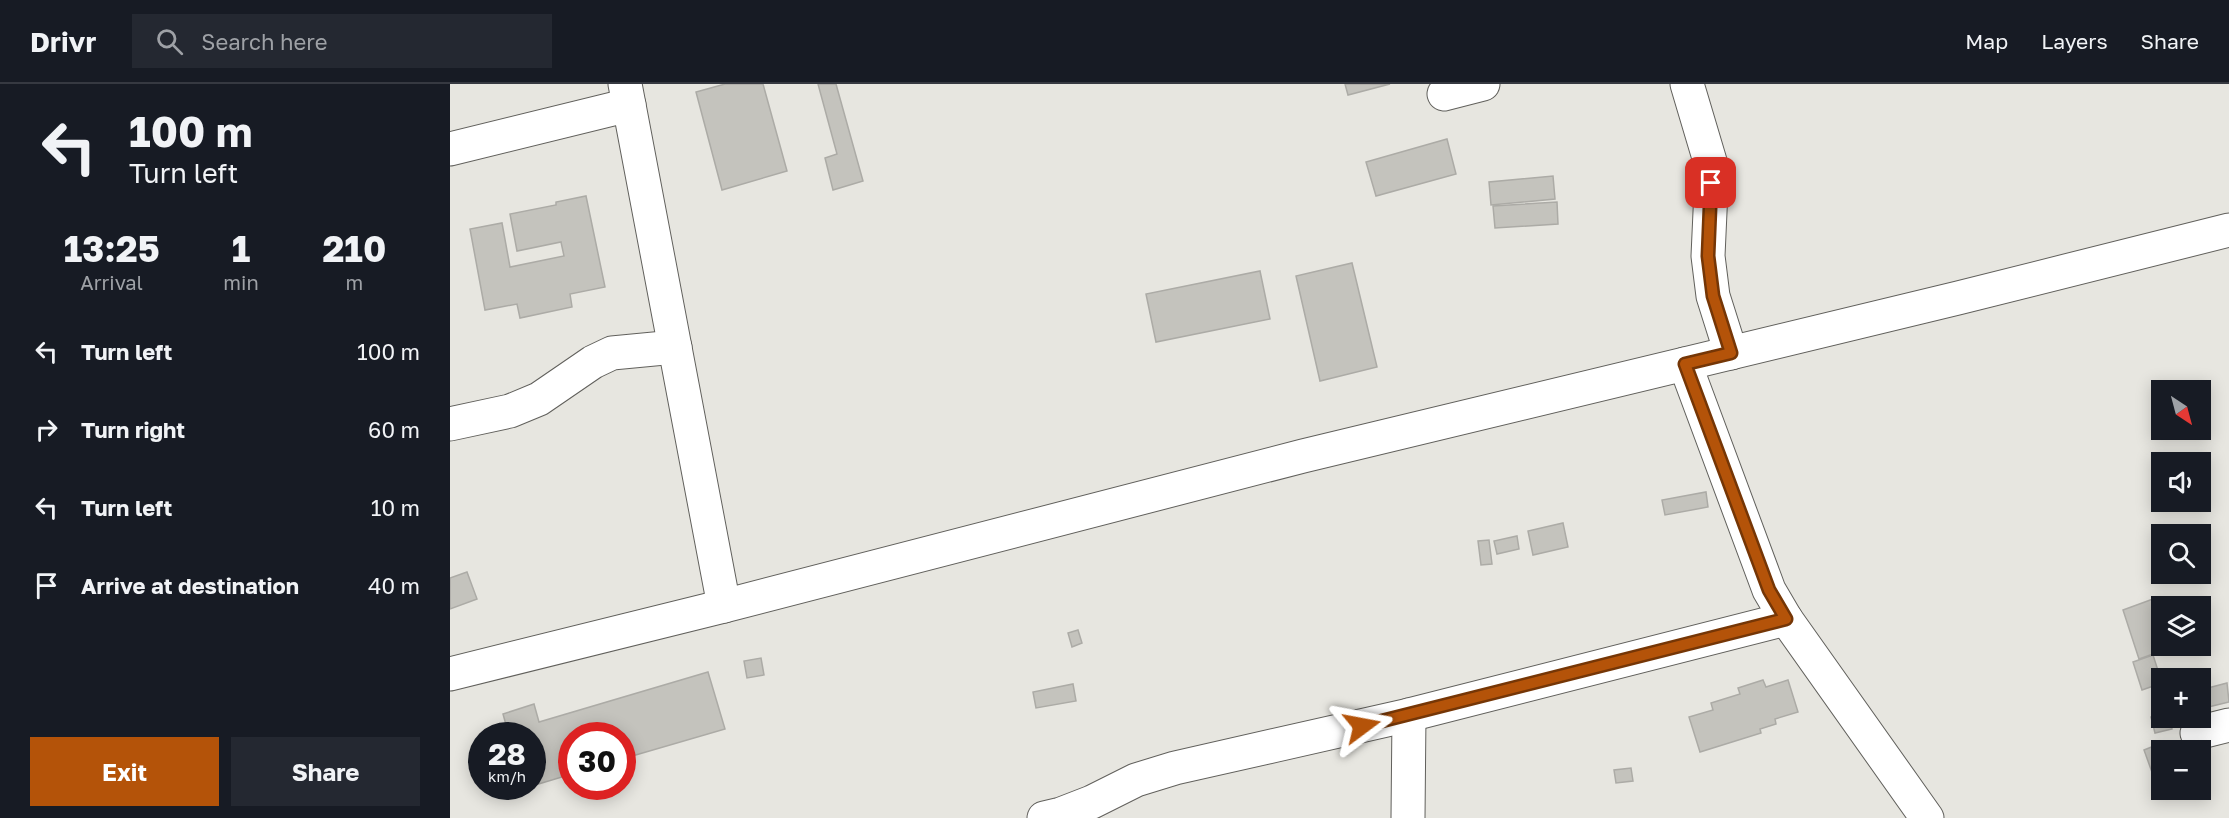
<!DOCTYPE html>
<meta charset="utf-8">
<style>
:root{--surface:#171b24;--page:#242831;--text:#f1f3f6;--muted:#9ea1a6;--line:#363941;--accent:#b45309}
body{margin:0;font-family:"Golos Text",sans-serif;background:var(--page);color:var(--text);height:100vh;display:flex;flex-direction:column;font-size:22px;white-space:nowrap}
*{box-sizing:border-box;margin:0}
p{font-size:20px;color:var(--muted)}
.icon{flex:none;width:33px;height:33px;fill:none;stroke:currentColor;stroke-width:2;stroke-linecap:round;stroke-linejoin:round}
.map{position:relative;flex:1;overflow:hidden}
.sheet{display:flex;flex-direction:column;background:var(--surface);width:450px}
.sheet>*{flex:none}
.top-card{background:#171b24;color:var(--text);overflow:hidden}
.needle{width:39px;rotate:144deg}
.controls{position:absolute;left:1701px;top:296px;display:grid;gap:12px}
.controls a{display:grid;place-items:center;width:60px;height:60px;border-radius:0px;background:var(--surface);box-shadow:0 3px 15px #0003;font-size:30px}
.speed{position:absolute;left:18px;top:638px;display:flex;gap:12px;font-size:30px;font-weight:700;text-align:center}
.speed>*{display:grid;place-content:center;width:78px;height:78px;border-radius:50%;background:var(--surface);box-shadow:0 3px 15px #0003;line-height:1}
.speed small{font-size:15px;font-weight:400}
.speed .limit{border:9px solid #d22;background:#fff;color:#111}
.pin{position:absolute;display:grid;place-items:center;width:51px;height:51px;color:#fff;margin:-26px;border-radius:12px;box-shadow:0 3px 9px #0006}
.me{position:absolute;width:66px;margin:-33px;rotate:77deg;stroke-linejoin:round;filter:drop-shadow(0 0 4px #0008)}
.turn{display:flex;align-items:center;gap:21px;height:126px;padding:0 30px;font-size:27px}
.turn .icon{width:78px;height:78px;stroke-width:2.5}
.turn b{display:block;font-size:42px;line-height:51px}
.eta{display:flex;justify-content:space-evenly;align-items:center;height:102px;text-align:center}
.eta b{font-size:36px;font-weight:700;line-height:42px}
.button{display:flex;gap:12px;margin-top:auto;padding:12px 30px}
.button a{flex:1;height:69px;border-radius:0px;background:var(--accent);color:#fff;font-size:24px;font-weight:700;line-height:69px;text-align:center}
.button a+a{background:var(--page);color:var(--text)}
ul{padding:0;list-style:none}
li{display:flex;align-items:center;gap:18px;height:78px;padding:0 30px}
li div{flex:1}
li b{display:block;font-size:22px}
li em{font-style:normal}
header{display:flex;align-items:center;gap:36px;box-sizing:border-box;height:84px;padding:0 30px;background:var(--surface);border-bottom:2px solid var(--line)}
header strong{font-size:28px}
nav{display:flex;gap:33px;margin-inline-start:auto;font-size:21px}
.search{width:420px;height:54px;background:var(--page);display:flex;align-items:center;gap:15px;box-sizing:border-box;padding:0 21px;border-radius:0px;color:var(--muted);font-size:22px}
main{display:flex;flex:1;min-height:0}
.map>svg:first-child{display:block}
.building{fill:#c4c3bd;stroke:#acaba6;stroke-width:1.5}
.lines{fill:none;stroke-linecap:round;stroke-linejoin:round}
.street-casing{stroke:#61605c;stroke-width:35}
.street{stroke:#fff;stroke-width:33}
.route-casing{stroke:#753606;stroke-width:15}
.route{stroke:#b45309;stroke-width:10}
</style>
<header>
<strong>Drivr</strong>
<div class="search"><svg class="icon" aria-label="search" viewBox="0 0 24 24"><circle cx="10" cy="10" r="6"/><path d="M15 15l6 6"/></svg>Search here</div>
<nav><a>Map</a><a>Layers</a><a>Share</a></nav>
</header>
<main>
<section class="sheet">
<div class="top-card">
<div class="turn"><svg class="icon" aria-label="left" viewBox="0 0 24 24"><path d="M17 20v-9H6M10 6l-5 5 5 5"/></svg><div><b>100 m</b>Turn left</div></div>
</div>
<div class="eta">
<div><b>13:25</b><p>Arrival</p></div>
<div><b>1</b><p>min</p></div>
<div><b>210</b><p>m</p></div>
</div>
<ul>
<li><svg class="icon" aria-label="left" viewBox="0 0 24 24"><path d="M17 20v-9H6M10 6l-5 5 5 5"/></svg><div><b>Turn left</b></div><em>100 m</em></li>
<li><svg class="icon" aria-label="right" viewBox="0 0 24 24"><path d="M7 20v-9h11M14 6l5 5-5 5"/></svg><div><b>Turn right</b></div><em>60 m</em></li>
<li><svg class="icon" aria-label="left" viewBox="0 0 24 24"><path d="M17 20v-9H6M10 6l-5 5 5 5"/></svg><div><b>Turn left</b></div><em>10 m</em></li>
<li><svg class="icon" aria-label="arrive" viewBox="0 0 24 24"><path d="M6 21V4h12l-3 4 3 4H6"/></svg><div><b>Arrive at destination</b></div><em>40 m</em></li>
</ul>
<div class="button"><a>Exit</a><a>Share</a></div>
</section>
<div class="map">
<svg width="1779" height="734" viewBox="0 0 1779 734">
<rect width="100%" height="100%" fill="#e7e6e0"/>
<g class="building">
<polygon points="275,0 313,0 337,87 272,106 246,8"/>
<polygon points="368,0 386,0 413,97 383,106 375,74 387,70"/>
<polygon points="895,0 940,0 898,11"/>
<polygon points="997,55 1006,90 926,112 916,78"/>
<polygon points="1103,92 1105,115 1041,121 1039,98"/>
<polygon points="136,112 155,203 120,210 122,223 70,234 67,220 35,226 20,145 52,139 60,183 114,172 111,158 67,167 60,130 106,121 106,118"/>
<polygon points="1107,118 1108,140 1045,144 1043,122"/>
<polygon points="902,179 927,283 870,297 846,192"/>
<polygon points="810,187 820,235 706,258 696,210"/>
<polygon points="1256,408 1258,423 1215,431 1212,416"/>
<polygon points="1113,439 1118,463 1083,471 1078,447"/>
<polygon points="1067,452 1069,465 1047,470 1044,457"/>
<polygon points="1039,456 1042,480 1031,481 1028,457"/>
<polygon points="17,488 27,515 0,525 0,494"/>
<polygon points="1703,515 1712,540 1712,561 1718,561 1720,564 1689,575 1673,526"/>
<polygon points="628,546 632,559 622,563 618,549"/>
<polygon points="1703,571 1712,599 1692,606 1683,578"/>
<polygon points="311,574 314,591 297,594 294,577"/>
<polygon points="258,588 275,645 172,675 172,651 122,651 122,690 82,702 82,651 52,651 58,648 53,630 84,620 89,638"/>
<polygon points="1313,596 1316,603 1338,596 1348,628 1325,635 1326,640 1310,645 1311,649 1250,668 1239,633 1263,626 1261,619 1290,610 1288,604"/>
<polygon points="1777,599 1779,618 1750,625 1750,606"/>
<polygon points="623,600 626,617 586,624 583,608"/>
<polygon points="1712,630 1712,633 1719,633 1722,645 1705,649 1701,633"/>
<polygon points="1704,662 1712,680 1712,687 1703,691 1694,666"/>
<polygon points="1181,684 1183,697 1166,699 1164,686"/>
</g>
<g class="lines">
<defs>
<g id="street">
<polyline points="175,0 274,522"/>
<polyline points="1237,0 1262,84 1258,172 1263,212 1281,269"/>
<polyline points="994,10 1033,0"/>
<polyline points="0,65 179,21"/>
<polyline points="1235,280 1319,506 1336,535 1477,734"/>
<polyline points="0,340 60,327 89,315 143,278 162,269 225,263"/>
<polyline points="0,590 274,522 853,372 1508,214 1779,146"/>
<polyline points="1747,649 1779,641"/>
<polyline points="594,734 611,730 642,718 686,696 725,684 959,631 1336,535"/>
<polyline points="958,734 959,631"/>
</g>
</defs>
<use href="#street" class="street-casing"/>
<use href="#street" class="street"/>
</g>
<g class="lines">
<defs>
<polyline id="route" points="912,642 1336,535 1319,506 1235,280 1281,269 1263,212 1258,172 1261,99"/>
</defs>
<use href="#route" class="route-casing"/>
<use href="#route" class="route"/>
</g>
</svg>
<div class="controls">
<a><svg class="needle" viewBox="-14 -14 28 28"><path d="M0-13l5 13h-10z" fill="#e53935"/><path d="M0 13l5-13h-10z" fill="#9ea1a6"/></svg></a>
<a><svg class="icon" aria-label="sound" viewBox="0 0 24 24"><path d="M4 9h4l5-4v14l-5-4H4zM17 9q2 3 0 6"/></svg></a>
<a><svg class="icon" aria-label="search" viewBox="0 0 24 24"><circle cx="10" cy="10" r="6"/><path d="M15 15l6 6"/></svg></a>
<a><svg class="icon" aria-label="layers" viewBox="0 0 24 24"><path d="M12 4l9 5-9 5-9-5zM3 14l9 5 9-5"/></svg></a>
<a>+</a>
<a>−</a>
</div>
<div class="speed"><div>28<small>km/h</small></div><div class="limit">30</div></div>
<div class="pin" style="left:1261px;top:99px;background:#d93025"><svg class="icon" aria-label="arrive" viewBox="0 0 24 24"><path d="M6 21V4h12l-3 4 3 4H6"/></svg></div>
<svg class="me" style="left:912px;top:642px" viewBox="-20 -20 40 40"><path d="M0-17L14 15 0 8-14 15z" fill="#b45309" stroke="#fff" stroke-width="4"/></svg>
</div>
</main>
